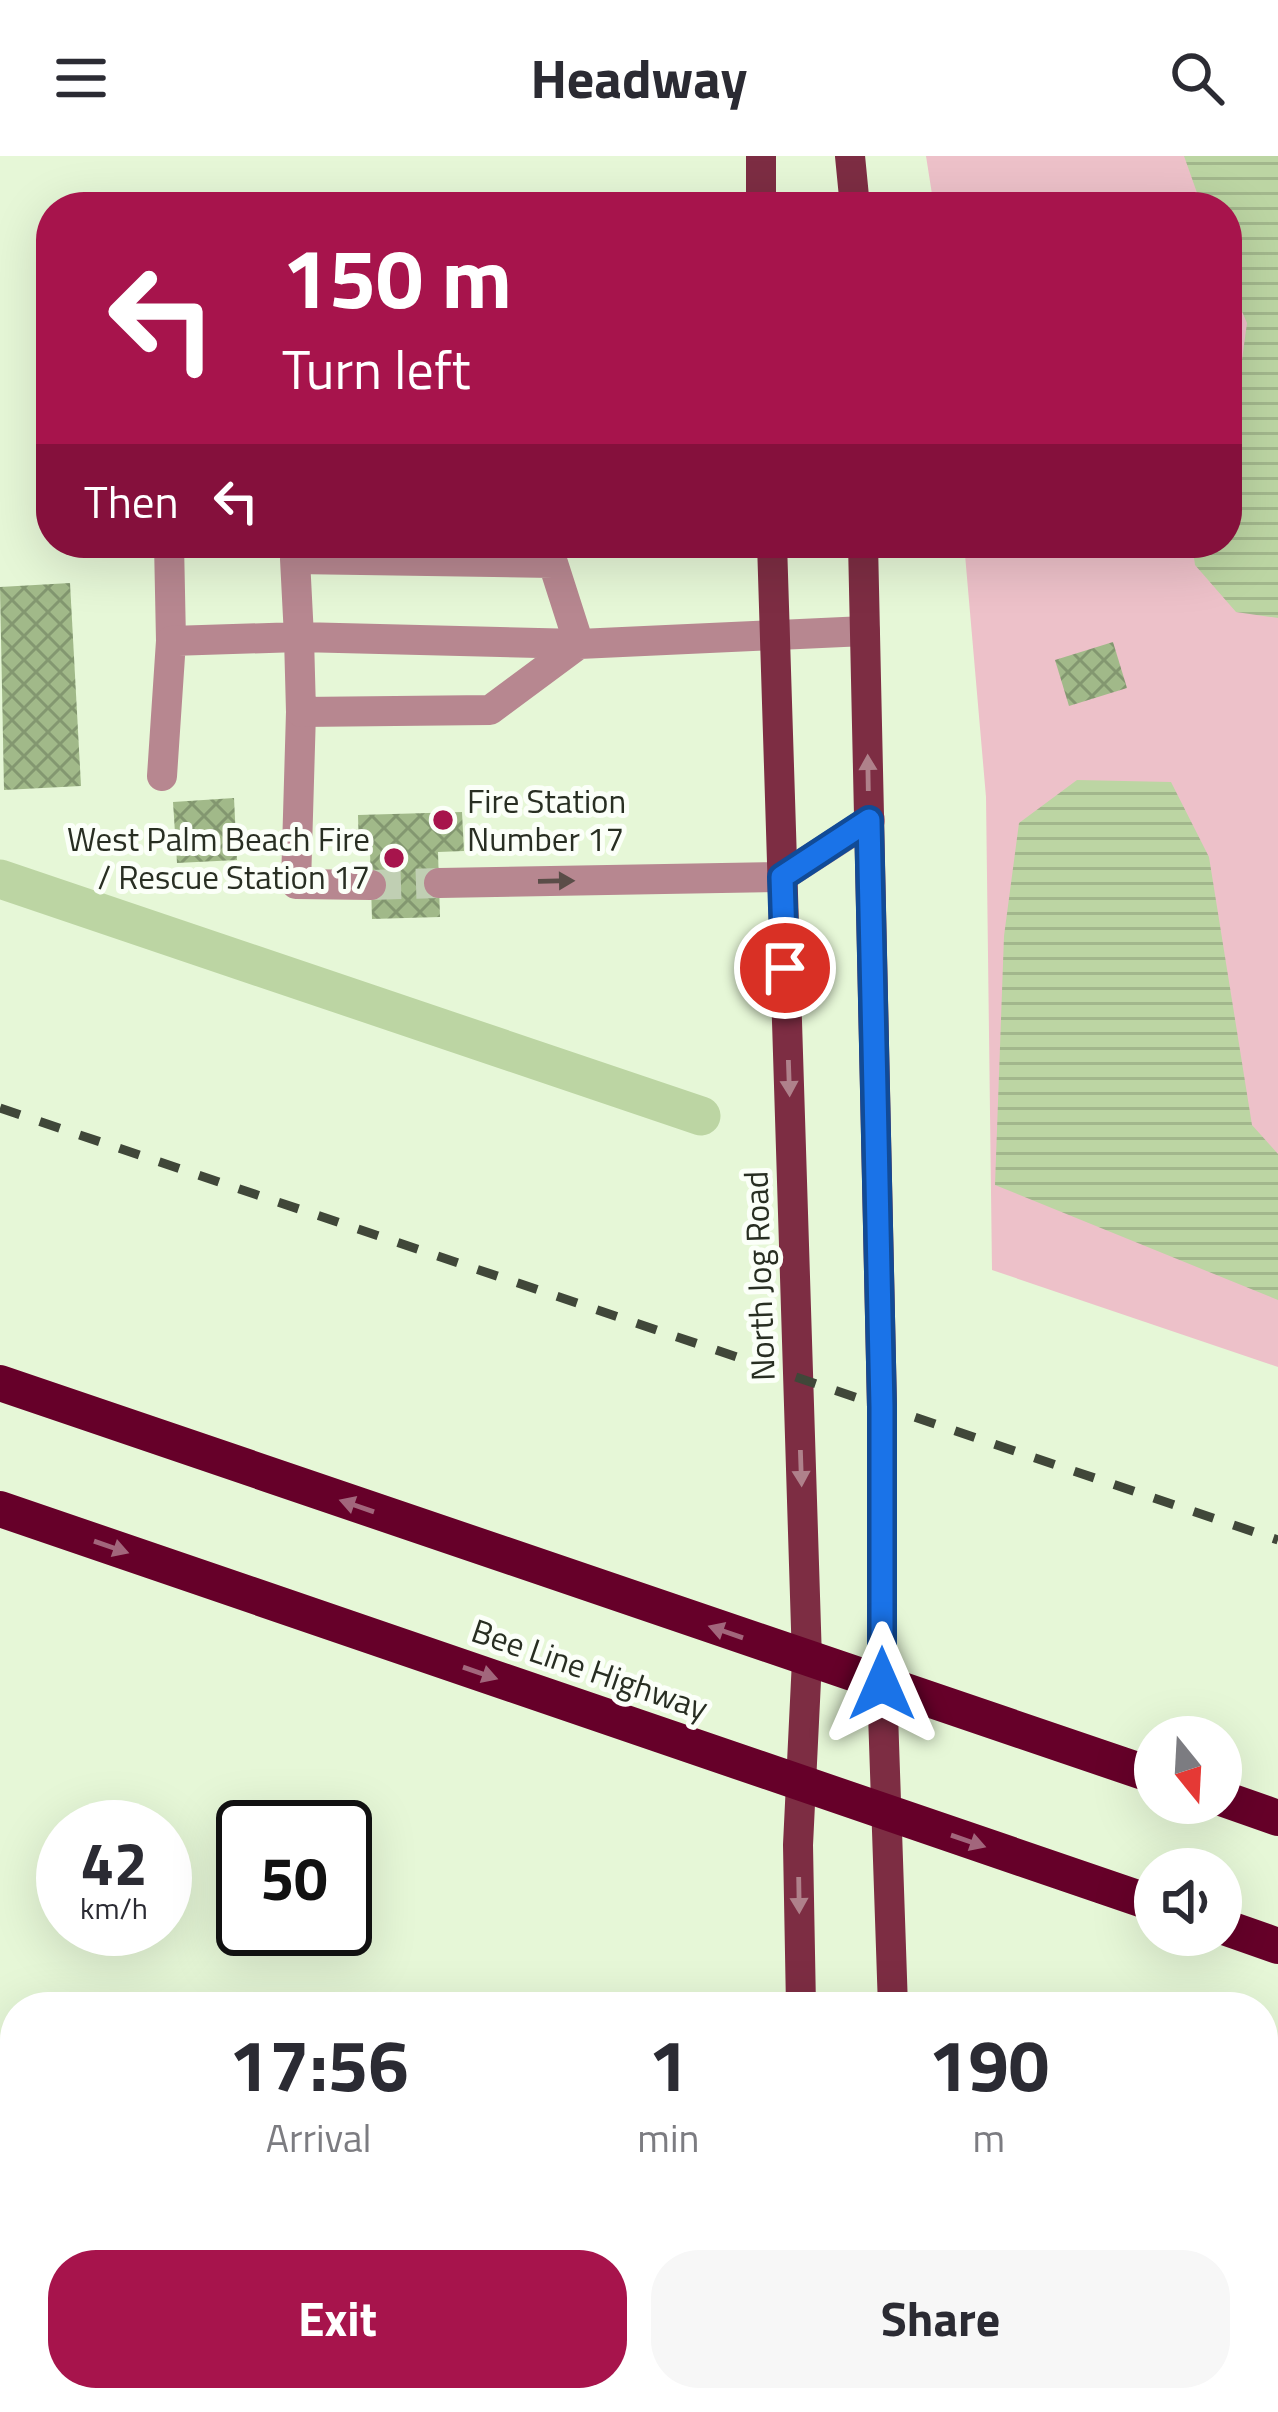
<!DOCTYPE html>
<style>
:root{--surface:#fff;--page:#f7f7f7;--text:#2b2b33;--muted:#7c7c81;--accent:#a7144c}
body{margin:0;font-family:"Titillium Web",sans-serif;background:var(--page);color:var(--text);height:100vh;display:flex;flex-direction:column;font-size:45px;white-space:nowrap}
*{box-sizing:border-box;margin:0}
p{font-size:39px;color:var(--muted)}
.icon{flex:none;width:66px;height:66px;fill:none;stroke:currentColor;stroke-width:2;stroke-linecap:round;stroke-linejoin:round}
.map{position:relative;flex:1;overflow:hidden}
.sheet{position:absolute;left:0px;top:1836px;width:1278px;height:420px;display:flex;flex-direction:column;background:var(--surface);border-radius:48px 48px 0 0;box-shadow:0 12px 48px #0002}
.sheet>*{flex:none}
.guide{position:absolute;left:36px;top:36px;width:1206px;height:366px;border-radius:48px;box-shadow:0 12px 48px #0002;background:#a7144c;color:#fff;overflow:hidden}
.needle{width:78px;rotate:162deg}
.buttons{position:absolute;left:1134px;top:1560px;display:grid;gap:24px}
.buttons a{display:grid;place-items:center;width:108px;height:108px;border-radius:50%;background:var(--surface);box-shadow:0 12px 48px #0002;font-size:60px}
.speed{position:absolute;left:36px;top:1644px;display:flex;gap:24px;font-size:60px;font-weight:700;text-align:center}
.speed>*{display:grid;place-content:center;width:156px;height:156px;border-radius:50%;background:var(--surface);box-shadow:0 12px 48px #0002;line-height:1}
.speed small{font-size:30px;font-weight:400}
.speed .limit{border:6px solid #111;border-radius:18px;background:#fff;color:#111}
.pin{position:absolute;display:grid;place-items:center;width:102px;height:102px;color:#fff;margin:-51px;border:6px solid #fff;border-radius:50%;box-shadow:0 3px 12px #0007}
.me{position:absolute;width:132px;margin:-66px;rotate:0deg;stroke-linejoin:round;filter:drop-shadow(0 0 9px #0008)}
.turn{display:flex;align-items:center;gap:42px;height:252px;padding:0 48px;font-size:54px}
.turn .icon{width:156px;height:156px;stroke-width:2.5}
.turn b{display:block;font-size:84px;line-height:102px}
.then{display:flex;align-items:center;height:114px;padding:0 48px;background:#0003;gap:24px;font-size:45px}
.eta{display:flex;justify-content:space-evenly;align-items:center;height:204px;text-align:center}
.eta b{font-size:72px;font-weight:700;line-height:84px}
.primary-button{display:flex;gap:24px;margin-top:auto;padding:24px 48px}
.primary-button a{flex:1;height:138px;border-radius:48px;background:var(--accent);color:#fff;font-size:48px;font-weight:700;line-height:138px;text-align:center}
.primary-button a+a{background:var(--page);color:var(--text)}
header{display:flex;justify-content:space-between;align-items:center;height:156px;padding:0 48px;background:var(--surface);font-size:54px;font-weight:700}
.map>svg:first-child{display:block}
.grass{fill:#edc1c9}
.wetland{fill:url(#wetland-marsh)}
.water{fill:url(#water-rules)}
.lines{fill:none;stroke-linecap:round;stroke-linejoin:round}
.canal{stroke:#bcd5a3;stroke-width:39}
.building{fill:url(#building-cross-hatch)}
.minor-tunnel{stroke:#c0cfb3;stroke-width:30;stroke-dasharray:30 15;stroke-linecap:butt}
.minor{stroke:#b78790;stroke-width:30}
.major{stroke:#7d2d43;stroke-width:30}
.highway{stroke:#660029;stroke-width:36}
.rail{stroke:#404739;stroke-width:9;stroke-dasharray:21 21;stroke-linecap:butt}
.oneway{fill:#af818b}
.oneway2{fill:#5a4d48}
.oneway3{fill:#a2667c}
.route-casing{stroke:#114b97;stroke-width:30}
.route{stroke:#1a73e8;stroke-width:21}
.poi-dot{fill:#a7144c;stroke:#fbfff8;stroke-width:4.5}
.labels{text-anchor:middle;stroke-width:10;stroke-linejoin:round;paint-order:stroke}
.poi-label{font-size:33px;fill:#282e22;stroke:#fbfff8;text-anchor:start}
.street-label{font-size:33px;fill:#282e22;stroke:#fbfff8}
</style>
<header><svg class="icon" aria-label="menu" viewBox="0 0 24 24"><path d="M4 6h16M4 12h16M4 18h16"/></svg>Headway<svg class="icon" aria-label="search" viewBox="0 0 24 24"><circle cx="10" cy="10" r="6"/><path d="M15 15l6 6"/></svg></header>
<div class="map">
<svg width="1278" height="2256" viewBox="0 0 1278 2256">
<defs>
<pattern id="wetland-marsh" width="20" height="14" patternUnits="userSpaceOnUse" patternTransform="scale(3)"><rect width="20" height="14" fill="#edc1c9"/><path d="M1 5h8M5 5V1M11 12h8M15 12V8" fill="none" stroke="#cba6ac"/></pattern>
<pattern id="water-rules" width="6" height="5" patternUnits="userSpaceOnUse" patternTransform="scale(3)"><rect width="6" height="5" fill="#bcd5a3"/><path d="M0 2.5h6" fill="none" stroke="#a2b78c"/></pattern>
<pattern id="building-cross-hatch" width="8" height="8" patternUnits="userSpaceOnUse" patternTransform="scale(3)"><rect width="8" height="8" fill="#a1b989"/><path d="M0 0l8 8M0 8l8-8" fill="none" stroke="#839770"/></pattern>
</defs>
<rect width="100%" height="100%" fill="#e6f7d7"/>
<polygon class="grass" points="926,0 1278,0 1278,1211 992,1114 986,641 964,387 1227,387 1227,51 934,51"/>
<polygon class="wetland" points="1263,1925 1278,1930 1278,2256 1003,2256 1002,2241 1263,2241"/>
<g class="water">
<polygon points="1184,0 1278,0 1278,462 1236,456 1195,409 1192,387 1227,387 1227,222 1241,211 1247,167 1227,121 1227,51 1202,51"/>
<polygon points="1077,624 1171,626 1209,701 1252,969 1278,998 1278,1144 995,1029 1004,780 1019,667"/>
<polygon points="0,2245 127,2246 167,2256 0,2256"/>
</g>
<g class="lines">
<polyline class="canal" points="0,723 701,960"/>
</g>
<g class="building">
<polygon points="70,427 81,630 4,634 0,431"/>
<polygon points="1113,486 1127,532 1069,550 1055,504"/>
<polygon points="234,642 237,704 177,707 173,646"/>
<polygon points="462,656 464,695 438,696 440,761 372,763 370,695 359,696 358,659"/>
</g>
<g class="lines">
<polyline class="minor-tunnel" points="371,729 439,727"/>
<g class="minor">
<polyline points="169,387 171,485"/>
<polyline points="301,556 296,728 371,729"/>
<polyline points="162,620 171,485 299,481 295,403 553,407 579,488 299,481 301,556 490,554 579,488 865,475"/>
<polyline points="439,727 782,721 870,664"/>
</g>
<g class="major">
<polyline points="761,0 761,51"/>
<polyline points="850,0 855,51"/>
<polyline points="772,387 807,1504 798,1689 801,1851"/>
<polyline points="863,387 882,1251 882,1528 893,1851"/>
<polyline points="811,2241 811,2256"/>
<polyline points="906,2241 906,2256"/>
</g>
<g class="highway">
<polyline points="0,1227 1155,1620"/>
<polyline points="0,1353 1155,1748"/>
<polyline points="1221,1642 1278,1662"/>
<polyline points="1221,1770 1278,1790"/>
</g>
<polyline class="rail" points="0,952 1278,1384"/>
</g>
<defs><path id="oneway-solid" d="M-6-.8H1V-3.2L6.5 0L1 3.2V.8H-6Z" transform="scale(3)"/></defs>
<g class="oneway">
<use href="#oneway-solid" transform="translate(868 617) rotate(-91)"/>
<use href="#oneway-solid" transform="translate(789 922) rotate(88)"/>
<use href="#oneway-solid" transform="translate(801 1312) rotate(88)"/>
<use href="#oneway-solid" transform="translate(799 1739) rotate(89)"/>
</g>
<use class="oneway2" href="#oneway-solid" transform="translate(556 725) rotate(-1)"/>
<g class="oneway3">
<use href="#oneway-solid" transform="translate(357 1350) rotate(-161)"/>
<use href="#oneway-solid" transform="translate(111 1391) rotate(19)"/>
<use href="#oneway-solid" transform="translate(726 1476) rotate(-161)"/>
<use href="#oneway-solid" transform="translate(480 1517) rotate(19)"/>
<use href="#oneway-solid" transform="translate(968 1685) rotate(19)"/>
</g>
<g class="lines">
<defs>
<polyline id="route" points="785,812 782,721 869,664 882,1251 882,1528"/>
</defs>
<use href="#route" class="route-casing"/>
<use href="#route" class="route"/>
</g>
<g class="poi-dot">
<circle cx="443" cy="664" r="12"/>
<circle cx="394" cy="702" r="12"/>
</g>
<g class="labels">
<g class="poi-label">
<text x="467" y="657">Fire Station<tspan x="467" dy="38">Number 17</tspan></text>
<text x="370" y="695" text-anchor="end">West Palm Beach Fire<tspan x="370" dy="38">/ Rescue Station 17</tspan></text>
</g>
<g class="street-label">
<text transform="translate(759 1120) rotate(-92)" y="12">North Jog Road</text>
<text transform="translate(590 1513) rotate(19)" y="12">Bee Line Highway</text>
</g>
</g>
</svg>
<div class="buttons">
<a><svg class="needle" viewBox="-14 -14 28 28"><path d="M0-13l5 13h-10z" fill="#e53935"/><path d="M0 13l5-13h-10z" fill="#7c7c81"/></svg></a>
<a><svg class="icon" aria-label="sound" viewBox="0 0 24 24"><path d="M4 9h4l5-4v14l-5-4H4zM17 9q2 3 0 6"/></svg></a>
</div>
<div class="speed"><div>42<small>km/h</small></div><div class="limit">50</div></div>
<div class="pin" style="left:785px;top:812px;background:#d93025"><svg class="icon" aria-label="arrive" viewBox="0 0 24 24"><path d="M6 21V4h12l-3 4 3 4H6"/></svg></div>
<svg class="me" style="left:882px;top:1528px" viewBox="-20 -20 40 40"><path d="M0-17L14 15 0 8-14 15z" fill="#1a73e8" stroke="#fff" stroke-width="4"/></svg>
<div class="guide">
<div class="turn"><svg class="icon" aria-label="left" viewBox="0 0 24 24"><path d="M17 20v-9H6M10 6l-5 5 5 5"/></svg><div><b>150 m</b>Turn left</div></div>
<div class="then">Then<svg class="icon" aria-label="left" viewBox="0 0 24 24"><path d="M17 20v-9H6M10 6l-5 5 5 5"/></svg></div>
</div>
<section class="sheet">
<div class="eta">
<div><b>17:56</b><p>Arrival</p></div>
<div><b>1</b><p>min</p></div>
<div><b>190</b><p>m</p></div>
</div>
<div class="primary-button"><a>Exit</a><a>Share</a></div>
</section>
</div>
